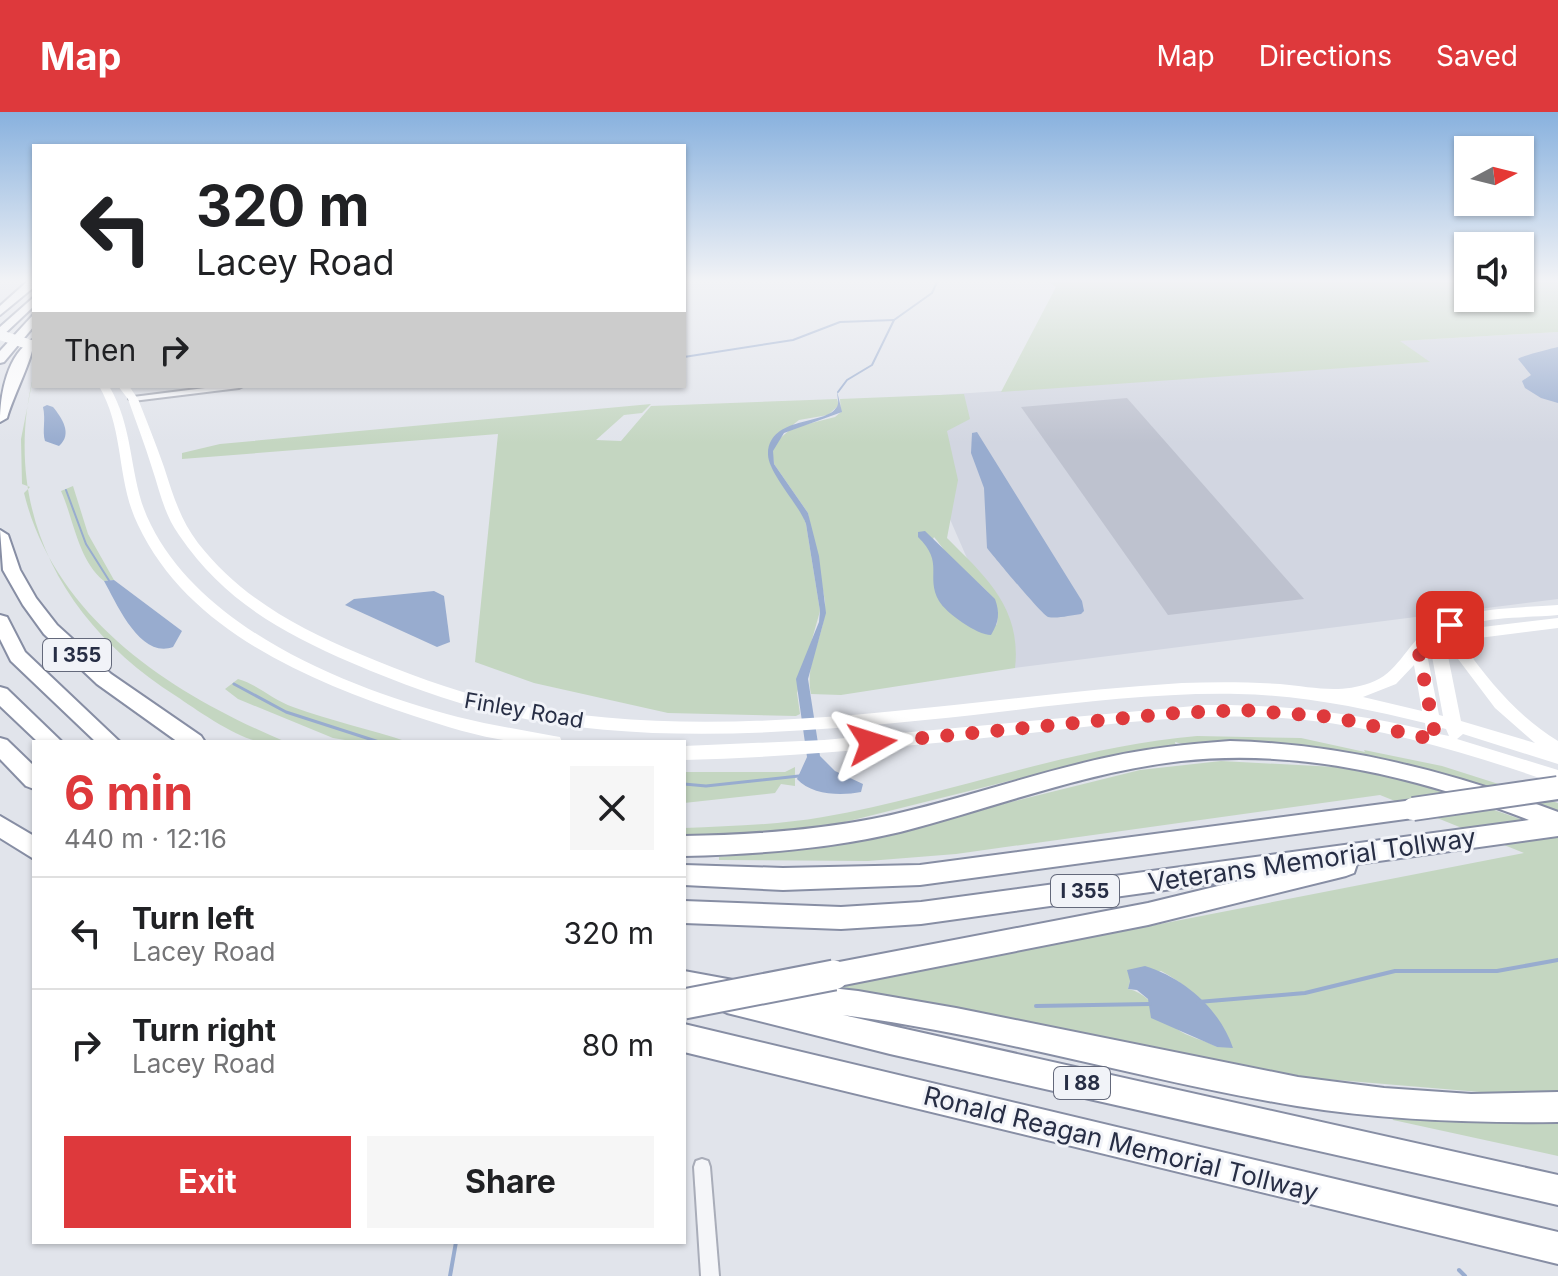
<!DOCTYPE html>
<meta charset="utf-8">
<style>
:root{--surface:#fff;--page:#f6f6f6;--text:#202124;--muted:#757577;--line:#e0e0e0;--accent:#de393c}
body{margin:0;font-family:Inter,sans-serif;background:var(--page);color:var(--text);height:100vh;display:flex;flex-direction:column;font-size:30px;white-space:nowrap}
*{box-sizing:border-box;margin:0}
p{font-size:26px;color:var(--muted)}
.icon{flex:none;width:44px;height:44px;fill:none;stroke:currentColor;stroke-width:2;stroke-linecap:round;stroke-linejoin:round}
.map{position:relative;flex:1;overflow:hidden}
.side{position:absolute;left:32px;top:628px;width:654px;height:504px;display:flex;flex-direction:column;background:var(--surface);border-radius:0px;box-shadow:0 2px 6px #0004}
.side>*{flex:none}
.hud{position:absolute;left:32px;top:32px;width:654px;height:244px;border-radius:0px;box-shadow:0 2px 6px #0004;background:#fff;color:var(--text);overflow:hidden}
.needle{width:52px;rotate:83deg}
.fabs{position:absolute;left:1454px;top:24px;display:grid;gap:16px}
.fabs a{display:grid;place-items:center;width:80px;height:80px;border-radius:0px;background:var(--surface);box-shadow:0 2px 6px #0004;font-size:40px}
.pin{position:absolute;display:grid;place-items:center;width:68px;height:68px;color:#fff;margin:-34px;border-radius:16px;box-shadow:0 4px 12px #0006}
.me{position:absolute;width:88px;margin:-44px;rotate:84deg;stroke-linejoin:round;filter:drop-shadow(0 0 6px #0008)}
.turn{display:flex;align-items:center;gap:28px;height:168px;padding:0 32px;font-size:36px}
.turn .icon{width:104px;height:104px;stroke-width:2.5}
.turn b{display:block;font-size:56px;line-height:68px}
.then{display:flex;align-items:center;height:76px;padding:0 32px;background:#0003;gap:16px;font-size:30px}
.round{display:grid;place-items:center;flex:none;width:84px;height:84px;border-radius:0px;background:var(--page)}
.head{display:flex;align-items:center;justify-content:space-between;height:136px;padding:0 32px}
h1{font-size:48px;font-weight:700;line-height:60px;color:var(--accent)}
.primary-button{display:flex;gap:16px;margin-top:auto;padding:16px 32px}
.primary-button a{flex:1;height:92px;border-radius:0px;background:var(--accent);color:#fff;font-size:32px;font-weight:700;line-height:92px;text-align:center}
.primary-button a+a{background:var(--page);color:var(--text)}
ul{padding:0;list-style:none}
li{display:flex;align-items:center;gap:24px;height:112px;padding:0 32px;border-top:2px solid var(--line)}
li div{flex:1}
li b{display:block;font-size:30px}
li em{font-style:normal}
header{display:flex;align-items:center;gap:48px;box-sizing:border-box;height:112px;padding:0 40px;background:var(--accent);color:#fff}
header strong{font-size:38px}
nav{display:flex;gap:44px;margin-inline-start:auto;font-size:28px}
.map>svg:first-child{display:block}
.built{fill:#d2d6e1}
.green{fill:#c4d6c1;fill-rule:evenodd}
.water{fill:#98accf}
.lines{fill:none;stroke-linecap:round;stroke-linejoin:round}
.stream-far2{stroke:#98accf;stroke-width:2}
.stream-far1{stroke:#98accf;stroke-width:3}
.stream{stroke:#98accf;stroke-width:4}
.building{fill:#bec2cf}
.minor-casing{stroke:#a9adb9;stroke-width:4}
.motorway-casing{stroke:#878ea4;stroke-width:4}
.minor{fill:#f5f6f9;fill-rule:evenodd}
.secondary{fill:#fff;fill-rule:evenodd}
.motorway{fill:#fff;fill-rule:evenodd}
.motorway-bridge-far1-casing{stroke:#878ea4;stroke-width:26;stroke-linecap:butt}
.motorway-bridge-casing{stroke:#878ea4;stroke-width:33;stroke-linecap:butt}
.secondary-bridge{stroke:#fff;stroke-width:10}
.motorway-bridge-far1{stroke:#fff;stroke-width:22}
.motorway-bridge{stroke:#fff;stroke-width:29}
.route{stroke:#de393c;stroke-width:14;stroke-dasharray:0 25.2}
.labels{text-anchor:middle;stroke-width:6;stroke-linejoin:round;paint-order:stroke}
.shield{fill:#f1f3f8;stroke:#64697b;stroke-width:2}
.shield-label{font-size:20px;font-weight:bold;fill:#272e45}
.street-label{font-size:22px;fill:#272e45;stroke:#f1f3f8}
.near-street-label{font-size:26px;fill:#272e45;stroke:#f1f3f8}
</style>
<header>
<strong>Map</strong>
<nav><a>Map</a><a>Directions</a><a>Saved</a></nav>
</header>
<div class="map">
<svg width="1558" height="1164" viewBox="0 0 1558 1164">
<rect width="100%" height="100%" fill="#e1e4eb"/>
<polygon class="built" points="1558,220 1558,487 1015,556 897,286 1428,250 1399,229"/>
<g class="green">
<polygon points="1045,168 1468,168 1468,186 1520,186 1520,168 1558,168 1558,220 1400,229 1430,250 1001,280 1056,175"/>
<path d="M34,261L21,327L22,372L30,375L24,381C55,508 174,583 286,630C278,630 269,631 262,630C237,627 197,598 176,584C61,511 0,396 34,261Z"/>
<path d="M964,282L970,307L947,319L958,368L947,426C985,464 1022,496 1015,556L841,583L811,582C804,549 827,522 825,489L808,401L774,352L772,339L778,328L792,316L835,305L841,300L840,287ZM934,425C942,434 949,446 958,454C978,473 1002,482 997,513L934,468L935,452L929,436Z"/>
<polygon points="837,287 839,293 828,303 799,308 771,330 771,354 802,401 806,412 820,499 797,581 800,602 796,604 668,601 534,571 475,550 498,322 182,347 182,341 220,332 651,292 642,301 624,303 596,328 621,329 651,294"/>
<path d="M73,374L88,422L114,468L104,469C78,448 74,408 61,379Z"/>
<path d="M238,567C257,572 273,588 293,595C331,609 370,617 408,630H357L333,626L238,587L225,577Z"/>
<path d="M1197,624L1301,626L1365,640L1364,638L1442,654L1558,691V699C1437,659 1315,624 1186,633L1175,630L1176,634L1121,641L837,712L781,720L684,725V716C730,714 777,713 823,705C949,683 1070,635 1197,624Z"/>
<path d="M1221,649L1336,655L1407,668L1558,720V980H1480L1301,965L837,875L1524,741L1380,683L956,742L868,749L719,748V745L802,738L845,731L1140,658ZM1161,859C1200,880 1204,895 1217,935C1205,928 1187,925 1177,917C1161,904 1149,881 1128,877L1130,869Z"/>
<polygon points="795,655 795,674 781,672 775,681 684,691 684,660 785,660"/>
<polygon points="1391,1002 1558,1005 1558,1044 1393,1008"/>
</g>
<g class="water">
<path d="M1558,235V291L1541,286L1525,276L1522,269L1531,263L1518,247C1524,243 1550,237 1558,235Z"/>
<path d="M837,279L842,300L784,321L773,339L774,352L808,401L819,444L826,501L808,567L820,644L835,659L863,672L861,680C841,684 811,683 797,667L807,645L796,567L819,510L820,499L806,412C799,392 767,360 768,341C770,304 825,313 836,296C840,292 837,285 837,279Z"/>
<path d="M47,293L53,295C62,306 73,322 59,334L45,329C42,319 46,308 43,295Z"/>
<path d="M977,320L1082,489L1084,499L1081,502C1071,503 1058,507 1048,505C1042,503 995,446 987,436L984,376L971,341L972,321Z"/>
<path d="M925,419L995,487C1000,501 999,510 991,523C977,523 946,501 939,489C925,464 945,451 918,425V420Z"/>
<path d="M114,468L182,519L173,535C140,547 117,492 104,469Z"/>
<polygon points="434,479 444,484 450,530 437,535 345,493 354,487"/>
<path d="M1145,854C1184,866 1220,897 1233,936L1217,935L1151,906L1148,887L1137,878L1128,877L1130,869L1127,858Z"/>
</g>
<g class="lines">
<g class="stream-far2">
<polyline points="684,245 793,228 840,210 894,208"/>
<polyline points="838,280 847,268 872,253 894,208 932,181 938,168"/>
<polyline points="66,378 86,432 110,470"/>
</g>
<g class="stream-far1">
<polyline points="234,572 286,600 379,630"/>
<polyline points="684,672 706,674 799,664"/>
</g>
<g class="stream">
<polyline points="1198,890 1305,881 1395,859 1497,859 1558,848"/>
<polyline points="1036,894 1150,892"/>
<polyline points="1459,1158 1465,1164"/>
<polyline points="450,1164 456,1130"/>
</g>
</g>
<polygon class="building" points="1127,286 1304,487 1168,503 1021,295"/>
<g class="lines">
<defs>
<g id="minor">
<polygon points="221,274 243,274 239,276 133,289 129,287 133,285"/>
<polygon points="702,1047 708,1049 710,1055 719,1164 701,1164 694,1055 696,1049"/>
</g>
<g id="motorway">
<polygon points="29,168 34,168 34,175 0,203 0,194"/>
<polygon points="34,185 34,194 0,226 0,215"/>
<polygon points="34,202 34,214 4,250 0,251 0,239"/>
<path d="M34,227C34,245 13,284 7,306L0,310C0,283 7,241 34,227Z"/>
<polygon points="0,418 8,423 20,458 36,486 57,513 111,562 201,624 205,630 178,630 97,572 44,522 23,493 3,458"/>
<polygon points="0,503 7,505 25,540 120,630 96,630 11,549 0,527"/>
<polygon points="0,575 7,577 62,630 38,630 0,594"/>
<polygon points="0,626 7,628 34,654 34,677 26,674 0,647"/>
<path d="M1230,629C1345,632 1451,660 1558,700V724L1357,752L1354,761L1346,764L1148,813L834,875L825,872L821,863L825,854L834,851L1148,791L1251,766L921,812L841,817L684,811V789L841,795L921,790L1529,708C1418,665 1300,636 1181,649C1084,660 993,696 900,720C829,737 757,742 684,744V724C747,723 810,719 872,707C952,691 1029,662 1109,645C1149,636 1189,632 1230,629Z"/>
<polygon points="1413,688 1421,690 1424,697 1421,704 1413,706 920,773 783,778 684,773 684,753 783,756 920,753"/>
<polygon points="0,704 34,724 34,747 0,726"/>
<path d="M684,859L733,868L737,877L755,882L759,873L768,869L858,879L956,896L1298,965L1384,976L1471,982L1558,980V1010C1470,1011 1384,1008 1297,994C1145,969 996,923 843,903L1558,1063V1093L890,942L727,901L718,897L714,888L684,885Z"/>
<polygon points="684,912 1558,1120 1558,1152 684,940"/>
</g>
</defs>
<use href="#minor" class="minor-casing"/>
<use href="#motorway" class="motorway-casing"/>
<use href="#minor" class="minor"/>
<g class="secondary">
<path d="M99,274H109C136,319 128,369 151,413C204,519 350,577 458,605C490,613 522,618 554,624L560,625L562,630C548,630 534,631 520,630C484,627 448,615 414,604C309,569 188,519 138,413C116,368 125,319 99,274Z"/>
<path d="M118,274H129L138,287C147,310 156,332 164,355C173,383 180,407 198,431C241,486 298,516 360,542C405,561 450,578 497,589C723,639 956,585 1182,571C1215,570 1248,570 1280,572C1312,575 1339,582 1370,571C1397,562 1406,534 1427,518C1457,495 1521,496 1558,493V503C1515,507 1456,502 1426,537L1439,603L1443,604L1431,539L1440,524L1466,517L1558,506V516L1471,527L1464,534C1490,571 1519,605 1558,629V652L1463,622L1457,627L1558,658V672C1472,643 1385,615 1294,607C1203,599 1112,612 1022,622C910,634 797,645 684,648V634L824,628L1205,593C1281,592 1353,601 1426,618L1425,611C1364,596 1301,583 1238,582C1133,580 1029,598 925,608C784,622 637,633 497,601C447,589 399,571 352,551C281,520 224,489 179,423C164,402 160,380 152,356C145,333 136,310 128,287ZM1449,535L1495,596L1535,631L1461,609L1447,539ZM1414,553L1422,599L1363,585L1396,572ZM1442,616L1446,617L1449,624L1439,622Z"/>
</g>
<use href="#motorway" class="motorway"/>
<defs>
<polyline id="motorway-bridge-far1" points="1413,697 1558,676"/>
<polyline id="motorway-bridge" points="684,892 834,863"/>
</defs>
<use href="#motorway-bridge-far1" class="motorway-bridge-far1-casing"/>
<use href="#motorway-bridge" class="motorway-bridge-casing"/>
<polyline class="secondary-bridge" points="0,223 34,234"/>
<use href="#motorway-bridge-far1" class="motorway-bridge-far1"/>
<use href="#motorway-bridge" class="motorway-bridge"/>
</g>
<linearGradient id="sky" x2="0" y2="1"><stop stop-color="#88b1de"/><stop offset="0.51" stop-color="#f2f3f6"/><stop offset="1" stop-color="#f2f3f6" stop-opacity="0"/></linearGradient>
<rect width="1558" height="331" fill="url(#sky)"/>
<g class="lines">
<polyline class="route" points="872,631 1176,601 1243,598 1333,605 1436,628 1418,536 1439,516 1450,513"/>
</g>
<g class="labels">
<g class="shield">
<rect x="43" y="527" width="68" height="32" rx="6"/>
<rect x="1051" y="763" width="68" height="32" rx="6"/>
<rect x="1054" y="955" width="56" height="32" rx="6"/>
</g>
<g class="shield-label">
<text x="77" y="550">I 355</text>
<text x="1085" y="786">I 355</text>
<text x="1082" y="978">I 88</text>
</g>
<g class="street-label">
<text transform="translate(524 598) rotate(10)" y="8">Finley Road</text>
</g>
<g class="near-street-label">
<text transform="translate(1312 748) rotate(-8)" y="9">Veterans Memorial Tollway</text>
<text transform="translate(1121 1032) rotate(14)" y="9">Ronald Reagan Memorial Tollway</text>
</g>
</g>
</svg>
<div class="fabs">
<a><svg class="needle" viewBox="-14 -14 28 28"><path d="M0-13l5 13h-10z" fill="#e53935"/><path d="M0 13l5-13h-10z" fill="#757577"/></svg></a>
<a><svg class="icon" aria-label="sound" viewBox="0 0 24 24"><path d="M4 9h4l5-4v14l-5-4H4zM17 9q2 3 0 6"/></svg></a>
</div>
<div class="pin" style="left:1450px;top:513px;background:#d93025"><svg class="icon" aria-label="arrive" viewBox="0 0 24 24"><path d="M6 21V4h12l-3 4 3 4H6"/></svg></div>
<svg class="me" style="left:872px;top:631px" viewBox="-20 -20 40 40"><path d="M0-17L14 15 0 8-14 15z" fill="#de393c" stroke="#fff" stroke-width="4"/></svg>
<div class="hud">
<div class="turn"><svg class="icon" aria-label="left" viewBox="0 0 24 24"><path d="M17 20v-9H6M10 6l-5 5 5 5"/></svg><div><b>320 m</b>Lacey Road</div></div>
<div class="then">Then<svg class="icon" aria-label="right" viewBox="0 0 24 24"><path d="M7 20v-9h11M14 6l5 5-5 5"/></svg></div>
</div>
<section class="side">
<div class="head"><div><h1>6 min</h1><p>440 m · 12:16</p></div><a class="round"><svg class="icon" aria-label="close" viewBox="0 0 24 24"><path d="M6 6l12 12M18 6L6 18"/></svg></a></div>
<ul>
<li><svg class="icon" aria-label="left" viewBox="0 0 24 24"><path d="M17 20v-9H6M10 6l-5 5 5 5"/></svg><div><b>Turn left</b><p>Lacey Road</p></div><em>320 m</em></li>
<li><svg class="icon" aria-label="right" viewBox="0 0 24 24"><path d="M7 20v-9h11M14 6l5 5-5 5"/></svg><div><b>Turn right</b><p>Lacey Road</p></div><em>80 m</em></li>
</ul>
<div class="primary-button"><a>Exit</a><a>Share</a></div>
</section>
</div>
